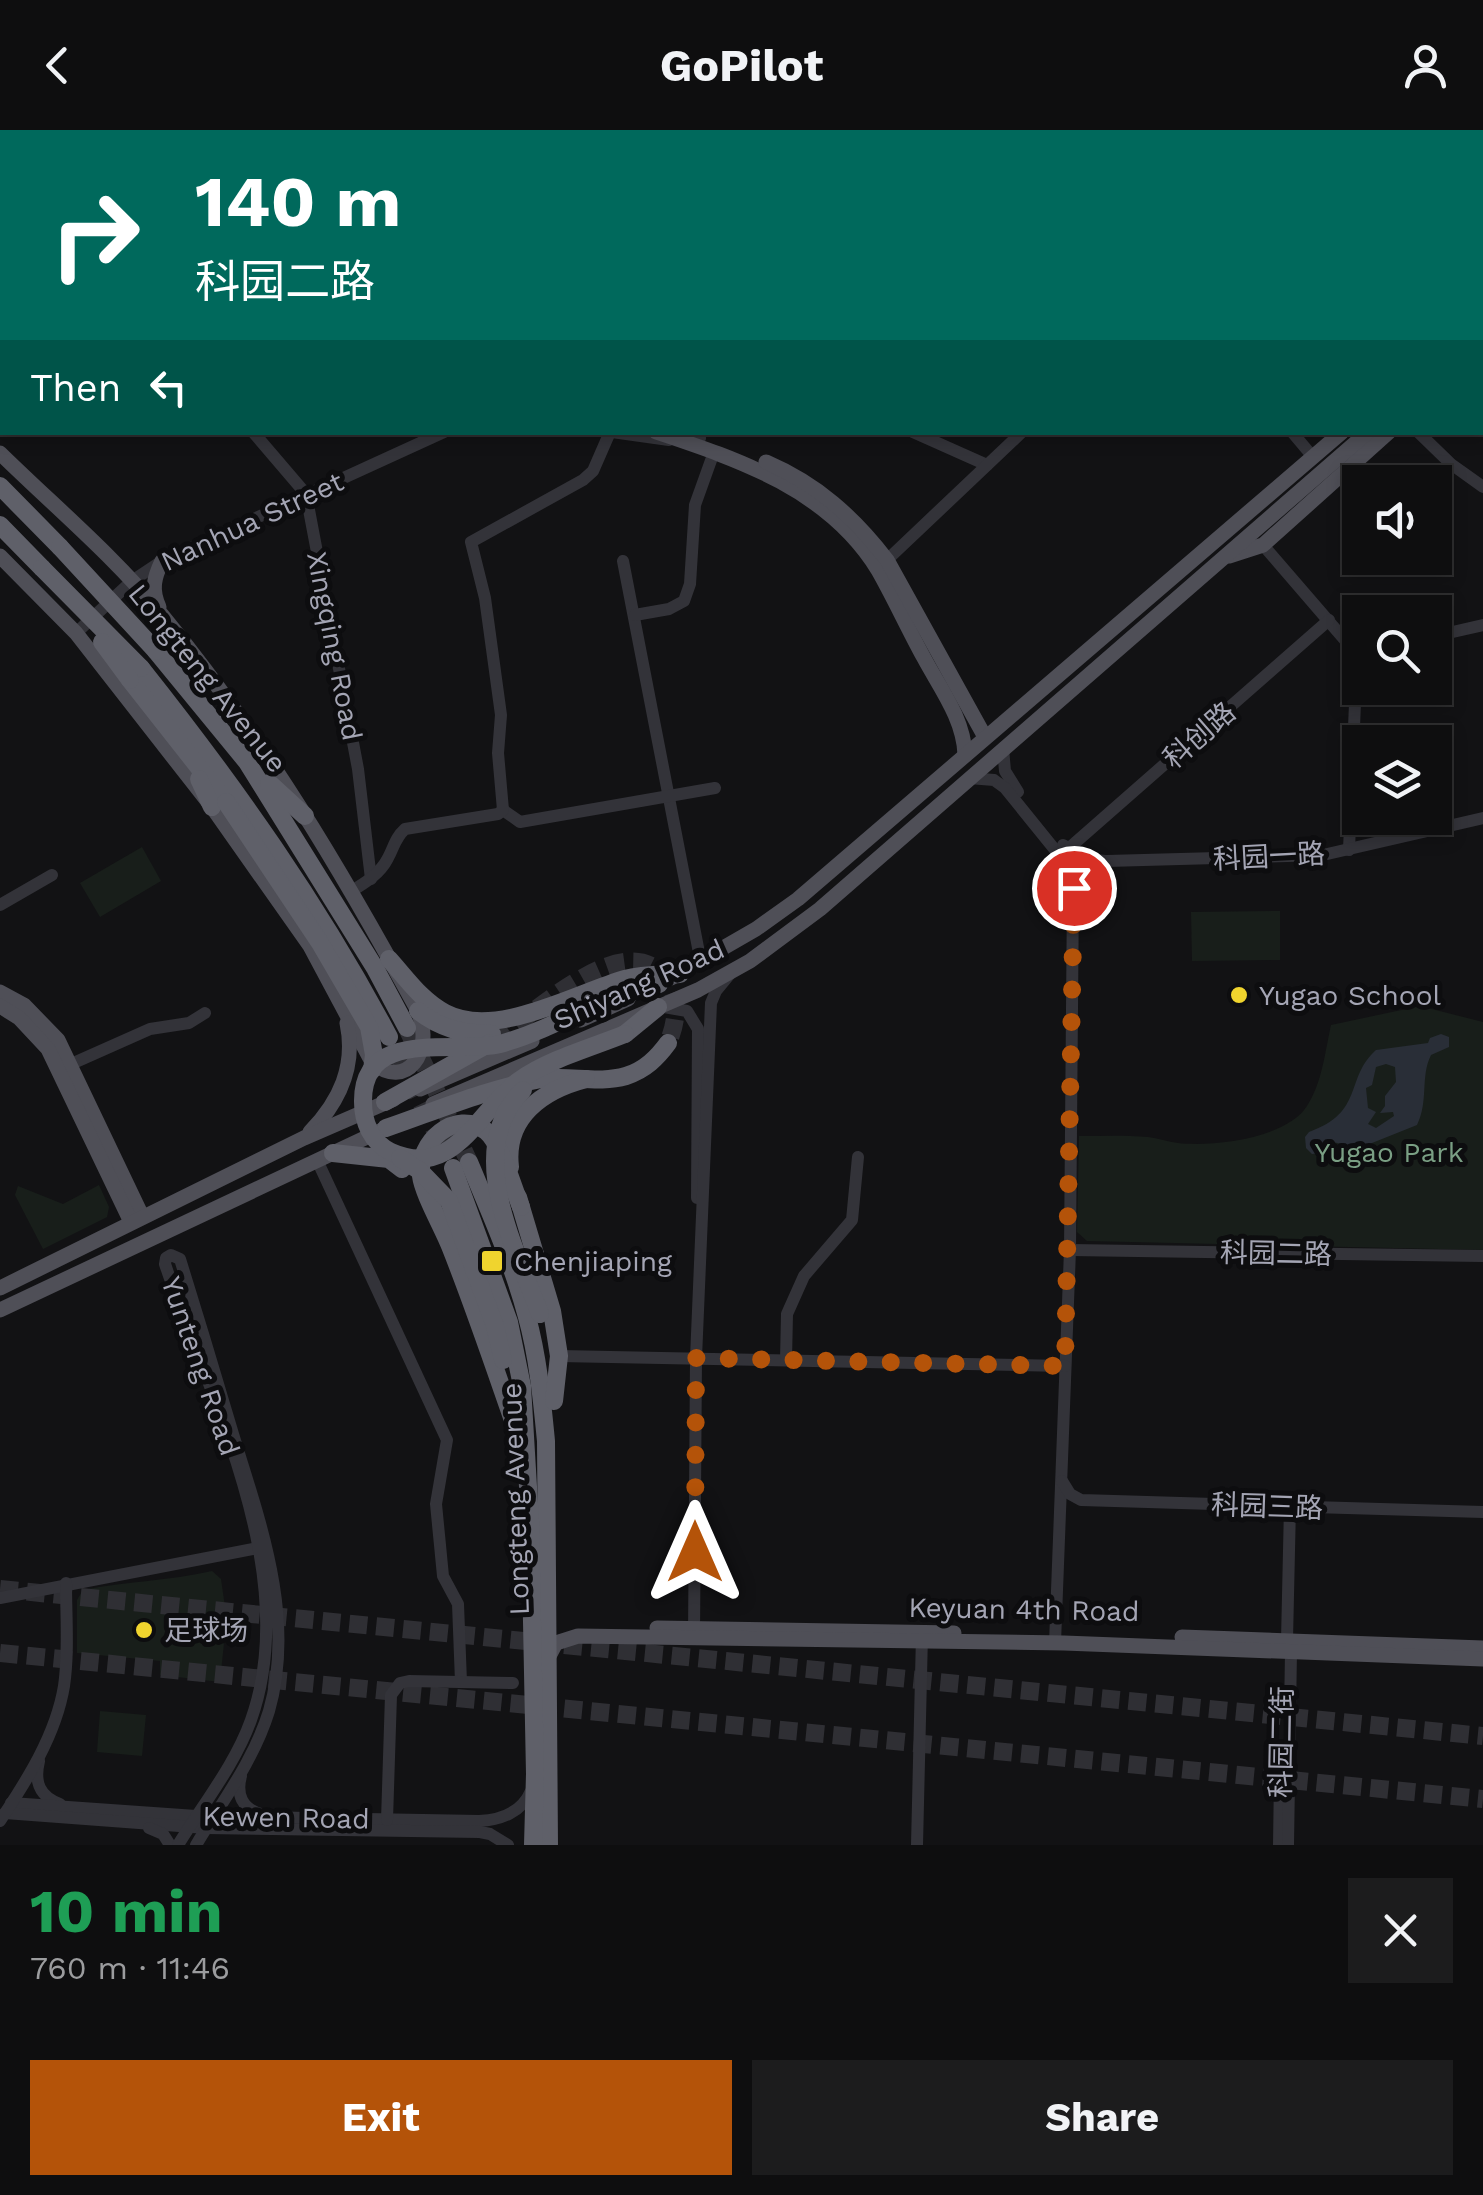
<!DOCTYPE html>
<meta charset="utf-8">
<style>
:root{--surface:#0e0e0f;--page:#1c1c1d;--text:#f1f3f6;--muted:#9b9c9e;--line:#2e2e2f;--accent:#b45309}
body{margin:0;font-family:"Work Sans","Noto Sans SC",sans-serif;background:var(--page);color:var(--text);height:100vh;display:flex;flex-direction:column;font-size:38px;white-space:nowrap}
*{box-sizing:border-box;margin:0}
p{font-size:32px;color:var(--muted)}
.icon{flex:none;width:55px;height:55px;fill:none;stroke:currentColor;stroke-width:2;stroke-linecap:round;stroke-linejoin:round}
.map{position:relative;height:1715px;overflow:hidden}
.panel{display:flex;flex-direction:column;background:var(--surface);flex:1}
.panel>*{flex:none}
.top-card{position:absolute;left:0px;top:0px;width:1485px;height:305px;box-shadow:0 5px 15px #0003,0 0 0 2px var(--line);background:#00695c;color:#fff;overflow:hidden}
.tools{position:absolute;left:1342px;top:335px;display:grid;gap:20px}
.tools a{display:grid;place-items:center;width:110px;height:110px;border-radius:0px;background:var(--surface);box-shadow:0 5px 15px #0003,0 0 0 2px var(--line);font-size:50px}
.pin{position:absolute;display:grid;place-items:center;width:85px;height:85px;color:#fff;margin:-42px;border:5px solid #fff;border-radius:50%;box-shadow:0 2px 10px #0007}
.me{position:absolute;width:110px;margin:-55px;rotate:0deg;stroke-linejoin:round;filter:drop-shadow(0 0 8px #0008)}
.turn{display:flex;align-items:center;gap:35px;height:210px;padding:0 30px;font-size:45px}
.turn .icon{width:130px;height:130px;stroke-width:2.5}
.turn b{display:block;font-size:70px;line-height:85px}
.then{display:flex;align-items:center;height:95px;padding:0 30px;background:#0003;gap:20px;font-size:38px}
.round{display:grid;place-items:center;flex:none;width:105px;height:105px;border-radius:0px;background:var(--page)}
.overview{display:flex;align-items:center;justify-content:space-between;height:170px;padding:0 30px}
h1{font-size:60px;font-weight:700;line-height:75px;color:#1e9e55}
.cta{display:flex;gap:20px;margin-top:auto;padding:20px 30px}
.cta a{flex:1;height:115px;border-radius:0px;background:var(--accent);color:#fff;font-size:40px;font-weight:700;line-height:115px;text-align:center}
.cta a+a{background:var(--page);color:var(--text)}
header{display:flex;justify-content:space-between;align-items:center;height:130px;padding:0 30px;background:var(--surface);font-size:45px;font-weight:700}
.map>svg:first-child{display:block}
.green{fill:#181e1a}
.water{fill:#292e37;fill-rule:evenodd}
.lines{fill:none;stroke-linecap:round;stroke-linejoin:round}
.highway-tunnel{stroke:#2f2f34;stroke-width:18;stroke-dasharray:18 9;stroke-linecap:butt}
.minor{stroke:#333339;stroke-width:12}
.major{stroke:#4f4f57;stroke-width:15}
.highway{stroke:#5f6069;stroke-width:18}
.highway-bridge{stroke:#5f6069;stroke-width:18}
.route{stroke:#b45309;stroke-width:18;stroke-dasharray:0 32.4}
.poi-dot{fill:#f0d42e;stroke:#0d0d0f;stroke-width:4}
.labels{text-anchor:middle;stroke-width:10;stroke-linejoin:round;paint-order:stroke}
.street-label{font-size:28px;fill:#a4a5b4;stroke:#0d0d0f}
.poi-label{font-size:28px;fill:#a4a5b4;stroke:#0d0d0f;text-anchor:start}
.park-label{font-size:28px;fill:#7a9f84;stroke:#0d0d0f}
</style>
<header><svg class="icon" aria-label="back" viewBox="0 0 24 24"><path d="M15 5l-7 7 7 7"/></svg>GoPilot<svg class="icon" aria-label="person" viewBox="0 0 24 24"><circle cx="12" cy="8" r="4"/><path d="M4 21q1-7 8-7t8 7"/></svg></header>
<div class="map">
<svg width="1483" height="1715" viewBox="0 0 1483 1715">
<rect width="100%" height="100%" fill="#121214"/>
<g class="green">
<polygon points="142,717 161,751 100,787 80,753"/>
<polygon points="1280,781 1280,830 1192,831 1191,782"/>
<path d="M1420,876L1483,892V1120L1087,1111L1077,1102L1079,1006C1102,1006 1125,1005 1148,1007C1158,1008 1168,1012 1178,1013C1213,1017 1287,1008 1307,976C1322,953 1325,922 1331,895Z"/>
<polygon points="99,1055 109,1077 107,1087 43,1119 15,1065 18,1056 63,1074"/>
<path d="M212,1441L221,1449L229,1505L224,1513L220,1552L160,1545V1531L77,1523V1470L83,1460C126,1451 169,1451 212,1441Z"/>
<polygon points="100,1581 146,1585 142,1626 97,1622"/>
</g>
<path class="water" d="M1441,904L1449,907V917L1431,925C1420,947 1429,971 1417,995L1367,1015L1348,1016L1330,1011L1322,1023L1312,1024L1306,1018L1305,1007L1309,1002C1365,982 1344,949 1376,920L1428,913L1430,908ZM1386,934L1395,937L1396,952L1385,966V976L1380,983L1393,982L1394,986L1376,998L1368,994L1376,982L1368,978L1366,958L1372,955L1376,937Z"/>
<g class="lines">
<g class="highway-tunnel">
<polyline points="407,898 469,1032"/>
<path d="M494,910C533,886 629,790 668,852C680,871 676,894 668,913"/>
<polyline points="398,925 444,1019"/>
<polyline points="0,1459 1483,1606"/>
<polyline points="0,1523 1483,1669"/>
</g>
<g class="minor">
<polyline points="224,2 227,0"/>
<polyline points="539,2 539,0"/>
<polyline points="795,2 806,0"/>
<polyline points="826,2 828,0"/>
<polyline points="0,6 2,9"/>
<polyline points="1482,61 1483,61"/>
<polyline points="0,180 2,178"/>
<polyline points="253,302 306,364 358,639 371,749"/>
<polyline points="612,302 669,310"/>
<polyline points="697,302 700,308"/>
<polyline points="913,302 987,335"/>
<polyline points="1292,302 1313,327"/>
<polyline points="1418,302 1451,334 1483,357"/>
<polyline points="1263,415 1357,524 1349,720"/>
<polyline points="887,430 1022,302"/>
<polyline points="623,431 701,833"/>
<polyline points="635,485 669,479 684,471 690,454 695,375 714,322"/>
<polyline points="76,503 132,451 162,431 444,302"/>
<polyline points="1435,506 1483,495"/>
<polyline points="1003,618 1005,641 1018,662"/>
<polyline points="969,648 994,650 1005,658 1060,726 1073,758 1070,1120 1055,1513"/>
<polyline points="503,680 520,692 715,658"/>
<polyline points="1063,715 1089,729 1105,731"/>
<polyline points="1068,719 1329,490"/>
<path d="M350,762C365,753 380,744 388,728C394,717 395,708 405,699L498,684L503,680L498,623L501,585L485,468L471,412L583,350L593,341L610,302"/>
<path d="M1076,770C1081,751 1089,739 1107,731L1323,725L1483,688"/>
<polyline points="0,775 52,745"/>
<polyline points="664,877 687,881 698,899 697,1068"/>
<polyline points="69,935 150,899 189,893 205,883"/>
<polyline points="317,1030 447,1310 436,1374 443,1446 458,1474 461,1552"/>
<polyline points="1070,1120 1483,1126"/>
<polyline points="559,1226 1065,1236"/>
<polyline points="786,1230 787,1184 804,1146 852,1090 858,1027"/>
<polyline points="1062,1351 1070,1364 1081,1370 1483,1382"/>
<polyline points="0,1468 263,1417"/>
<polyline points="694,1507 696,1228 711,873 716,861 730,844"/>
<path d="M39,1631C34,1652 39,1666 60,1674"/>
<path d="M241,1646C236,1664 242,1679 261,1684"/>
<path d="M11,1673L196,1686L479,1691C501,1690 522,1682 531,1661"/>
<polyline points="5,1683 206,1698 480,1702 490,1704 508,1715"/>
<polyline points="387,1690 391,1565 400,1553 409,1551 513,1553"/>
<path d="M0,1691C27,1650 56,1605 64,1556C69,1522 66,1487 66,1453"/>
<polyline points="149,1698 163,1704 170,1715"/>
<path d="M178,1715C203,1674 235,1635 251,1590C303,1444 210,1270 165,1134L166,1128L171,1125L180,1129C198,1187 216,1246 233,1304C260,1392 296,1488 269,1581C254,1630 222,1672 196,1715"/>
<polyline points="917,1715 922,1505"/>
<polyline points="1279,1715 1280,1646"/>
<polyline points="1288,1715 1291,1521 1287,1510 1290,1376"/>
</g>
<g class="major">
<polyline points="322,0 323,2"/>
<polyline points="335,0 337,2"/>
<polyline points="1216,0 1220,2"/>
<polyline points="1424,0 1426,2"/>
<polyline points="1442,0 1444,2"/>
<polyline points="1482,82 1483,84"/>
<polyline points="1482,193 1483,193"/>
<polyline points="1482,235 1483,235"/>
<path d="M656,302C740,330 829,360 878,440C894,468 908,499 924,528C940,558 964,589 965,625"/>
<path d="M0,323C54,376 114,426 162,485C262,606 343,743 418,881C435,921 406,962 372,932L310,816L212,677L76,503L0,426"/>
<path d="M766,332C817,354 853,386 887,430L985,607"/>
<polyline points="1229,426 1263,415 1389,302"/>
<path d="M159,477C151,459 154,448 162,431"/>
<polyline points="671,848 756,799 798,769 1342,302"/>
<polyline points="0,862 24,875 58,910 142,1086"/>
<polyline points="0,876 19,888 48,919 131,1092"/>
<polyline points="581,890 628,869"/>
<polyline points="420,959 532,911"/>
<polyline points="433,974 698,860 750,831 820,779 1368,302"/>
<path d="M310,1002C340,971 356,936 347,893"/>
<polyline points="0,1158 304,1008 394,969"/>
<polyline points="0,1180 382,1000"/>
<polyline points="657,1498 954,1503"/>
<polyline points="1182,1507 1483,1518"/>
<polyline points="548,1528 556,1513 578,1506 1064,1513 1483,1529"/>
</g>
<g class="highway">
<polyline points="0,356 60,417"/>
<polyline points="0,395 42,438"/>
<polyline points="156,521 247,632 375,838 407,898"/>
<path d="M141,538C234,655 319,775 389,907"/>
<polyline points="130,550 226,672"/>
<polyline points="199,649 212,677"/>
<polyline points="269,653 305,686"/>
<path d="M389,829C407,849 421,870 445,883C496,910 576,863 625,849C643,844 661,845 680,844"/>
<polyline points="606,869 659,854"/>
<path d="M418,881C441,899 463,904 492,904"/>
<polyline points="625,904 658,877"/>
<polyline points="385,972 490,913"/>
<path d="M386,998C438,980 487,959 541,949C569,945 599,954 626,946C645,940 657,928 668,913"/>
<polyline points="333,1023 389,1029 402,1039"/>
<path d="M469,1032C490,1082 513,1134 527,1187C538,1227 542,1270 546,1311L549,1715"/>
<path d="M510,1037C504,987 543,960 586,949"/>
<polyline points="453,1038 509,1192 522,1256 530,1390 535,1644 533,1715"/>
<polyline points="518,1067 552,1181 559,1226 554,1271"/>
<path d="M515,1296C494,1236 474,1176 450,1116C443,1098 423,1063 421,1046C417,1012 455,978 486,1001C501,1013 513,1058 521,1077"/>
</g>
<g class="highway-bridge">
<polyline points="60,417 156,521"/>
<polyline points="42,438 141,538"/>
<polyline points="102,512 130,550"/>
<polyline points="226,672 320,813 369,897 374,925 372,940"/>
<path d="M606,869C572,885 537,904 500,914C457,925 362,896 363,972C363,992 371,1012 391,1022C455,1051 478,979 520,950C547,930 593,917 625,904"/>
<path d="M523,960C462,1020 516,1118 540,1184"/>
<polyline points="400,1028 420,1041 449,1071 495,1196 503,1230"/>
</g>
</g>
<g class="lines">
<polyline class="route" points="695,1422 696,1228 1065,1236 1074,758"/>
</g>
<g class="poi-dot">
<circle cx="1239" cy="865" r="10"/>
<rect x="480" y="1119" width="24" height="24" rx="5"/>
<circle cx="144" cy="1500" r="10"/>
</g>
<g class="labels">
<g class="street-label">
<text transform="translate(252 391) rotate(-25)" y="10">Nanhua Street</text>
<text transform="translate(335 516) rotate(79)" y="10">Xingqing Road</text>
<text transform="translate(208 548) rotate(51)" y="10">Longteng Avenue</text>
<text transform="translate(1199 605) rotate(-41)" y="10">科创路</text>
<text transform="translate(1269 726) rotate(-3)" y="10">科园一路</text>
<text transform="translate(639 854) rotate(-24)" y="10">Shiyang Road</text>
<text transform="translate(1276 1123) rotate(1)" y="10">科园二路</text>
<text transform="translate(201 1236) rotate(71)" y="10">Yunteng Road</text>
<text transform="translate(515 1369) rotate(-92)" y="10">Longteng Avenue</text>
<text transform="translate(1267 1376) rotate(2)" y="10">科园三路</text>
<text transform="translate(1024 1479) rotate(1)" y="10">Keyuan 4th Road</text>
<text transform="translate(1281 1612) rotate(-89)" y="10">科园二街</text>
<text transform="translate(286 1687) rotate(1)" y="10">Kewen Road</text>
</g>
<g class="poi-label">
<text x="1259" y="875">Yugao School</text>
<text x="514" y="1141">Chenjiaping</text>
<text x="164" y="1510">足球场</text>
</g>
<g class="park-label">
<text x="1389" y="1032">Yugao Park</text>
</g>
</g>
</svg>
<div class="tools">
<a><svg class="icon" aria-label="sound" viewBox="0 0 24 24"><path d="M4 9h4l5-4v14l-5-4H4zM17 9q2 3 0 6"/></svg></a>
<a><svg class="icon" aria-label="search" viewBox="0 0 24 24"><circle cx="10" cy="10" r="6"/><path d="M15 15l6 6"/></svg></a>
<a><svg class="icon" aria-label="layers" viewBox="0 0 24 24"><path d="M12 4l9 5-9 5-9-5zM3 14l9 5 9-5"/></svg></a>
</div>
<div class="pin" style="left:1074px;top:758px;background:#d93025"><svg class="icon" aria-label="arrive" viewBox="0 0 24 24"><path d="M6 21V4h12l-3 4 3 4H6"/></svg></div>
<svg class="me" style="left:695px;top:1422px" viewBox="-20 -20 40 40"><path d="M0-17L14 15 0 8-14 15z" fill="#b45309" stroke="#fff" stroke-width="4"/></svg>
<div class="top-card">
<div class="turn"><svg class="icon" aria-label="right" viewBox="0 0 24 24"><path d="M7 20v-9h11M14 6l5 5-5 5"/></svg><div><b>140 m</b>科园二路</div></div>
<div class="then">Then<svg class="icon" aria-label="left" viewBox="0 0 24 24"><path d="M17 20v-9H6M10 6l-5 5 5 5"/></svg></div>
</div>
</div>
<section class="panel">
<div class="overview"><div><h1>10 min</h1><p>760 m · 11:46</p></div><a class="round"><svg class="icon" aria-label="close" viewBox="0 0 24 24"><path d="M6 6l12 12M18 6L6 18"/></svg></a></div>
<div class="cta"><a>Exit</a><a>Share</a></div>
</section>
